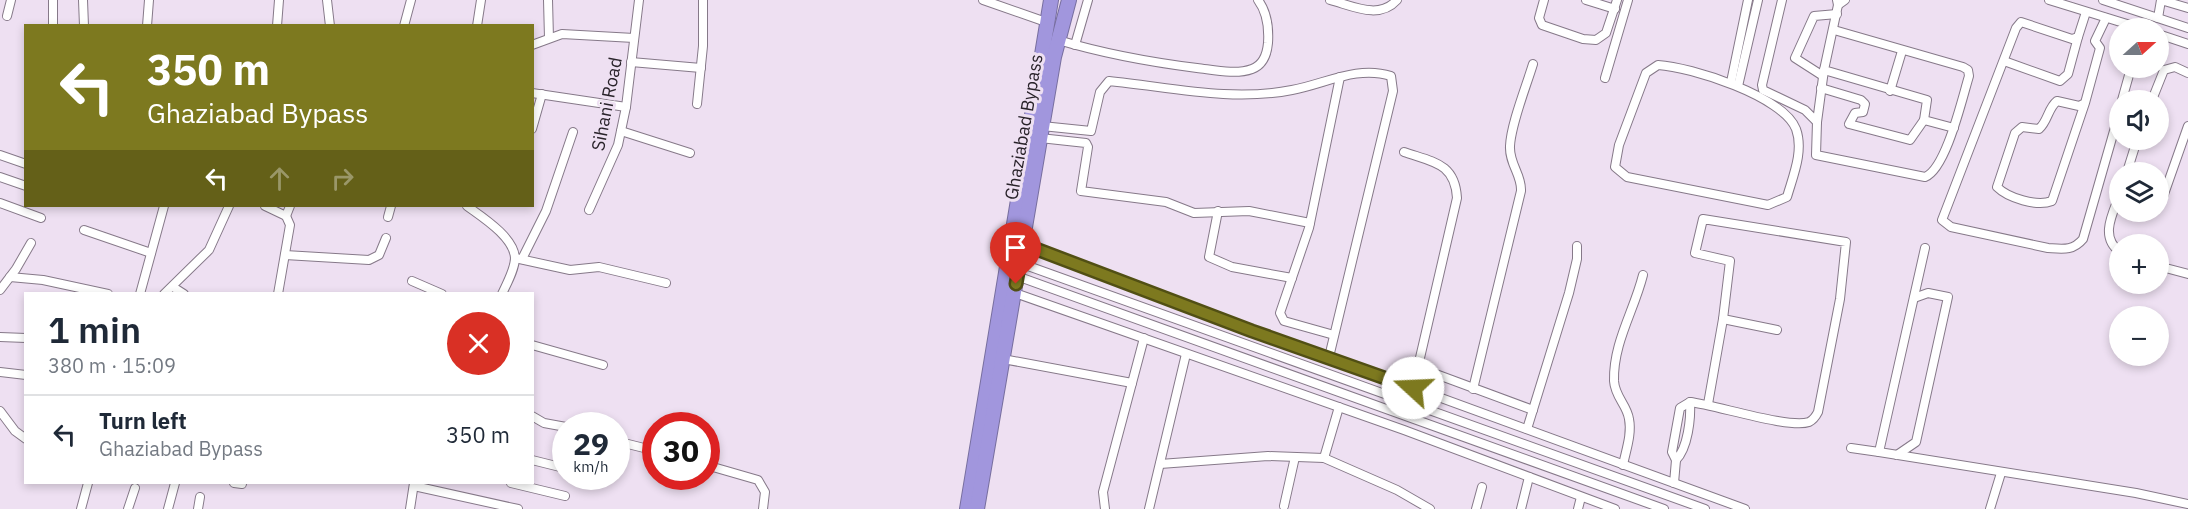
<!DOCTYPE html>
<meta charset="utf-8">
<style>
:root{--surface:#fff;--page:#f6f6f7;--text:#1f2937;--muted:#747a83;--line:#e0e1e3}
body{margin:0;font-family:"IBM Plex Sans",sans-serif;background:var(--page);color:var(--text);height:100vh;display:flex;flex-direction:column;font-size:22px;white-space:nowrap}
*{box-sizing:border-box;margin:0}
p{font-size:20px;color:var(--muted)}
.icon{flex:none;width:33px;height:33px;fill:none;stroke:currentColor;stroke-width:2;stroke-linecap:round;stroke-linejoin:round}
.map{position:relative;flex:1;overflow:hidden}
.details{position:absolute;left:24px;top:292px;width:510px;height:192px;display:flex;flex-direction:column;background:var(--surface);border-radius:0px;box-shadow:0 3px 9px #0003}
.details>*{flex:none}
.guide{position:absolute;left:24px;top:24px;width:510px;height:183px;border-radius:0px;box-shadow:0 3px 9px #0003;background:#7d791f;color:#fff;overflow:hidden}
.needle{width:39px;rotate:69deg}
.buttons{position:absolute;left:2109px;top:18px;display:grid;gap:12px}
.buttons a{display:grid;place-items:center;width:60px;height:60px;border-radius:50%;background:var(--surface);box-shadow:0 3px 9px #0003;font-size:30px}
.speed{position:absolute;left:552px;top:412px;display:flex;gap:12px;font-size:30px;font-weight:700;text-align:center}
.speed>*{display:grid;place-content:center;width:78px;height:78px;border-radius:50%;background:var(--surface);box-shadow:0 3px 9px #0003;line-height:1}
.speed small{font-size:15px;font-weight:400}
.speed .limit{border:9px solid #d22;background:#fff;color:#111}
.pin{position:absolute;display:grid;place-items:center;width:51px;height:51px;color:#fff;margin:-62px -26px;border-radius:50% 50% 50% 0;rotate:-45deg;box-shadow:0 0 6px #0007}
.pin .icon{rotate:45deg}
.me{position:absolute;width:66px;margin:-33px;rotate:290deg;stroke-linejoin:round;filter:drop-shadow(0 0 4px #0008)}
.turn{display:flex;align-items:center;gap:21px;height:126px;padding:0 24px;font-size:27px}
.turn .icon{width:78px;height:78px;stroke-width:2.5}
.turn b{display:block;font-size:42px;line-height:51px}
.lanes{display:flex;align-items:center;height:57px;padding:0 24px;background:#0003;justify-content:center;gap:30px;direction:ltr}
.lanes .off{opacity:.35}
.round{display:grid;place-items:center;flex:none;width:63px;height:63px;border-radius:32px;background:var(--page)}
.summary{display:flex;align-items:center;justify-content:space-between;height:102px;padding:0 24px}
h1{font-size:36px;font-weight:600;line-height:45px}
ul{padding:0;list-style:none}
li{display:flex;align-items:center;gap:18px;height:78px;padding:0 24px;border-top:2px solid var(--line)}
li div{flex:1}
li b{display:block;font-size:22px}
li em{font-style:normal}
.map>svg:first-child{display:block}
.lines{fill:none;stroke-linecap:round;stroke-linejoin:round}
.street-casing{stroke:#867989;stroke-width:10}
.highway-casing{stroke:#776e9e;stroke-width:16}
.street{stroke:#fff;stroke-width:8}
.highway{stroke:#a196dd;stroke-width:14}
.route-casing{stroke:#514f14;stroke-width:15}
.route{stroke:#7d791f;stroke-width:10}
.labels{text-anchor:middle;stroke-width:6;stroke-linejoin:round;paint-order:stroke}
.street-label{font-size:18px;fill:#29232a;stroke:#eee0f2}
</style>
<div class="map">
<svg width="2188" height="509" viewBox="0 0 2188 509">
<rect width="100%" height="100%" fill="#eee0f2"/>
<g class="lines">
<defs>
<g id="street">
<polyline points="53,0 53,26"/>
<polyline points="83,0 84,26"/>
<polyline points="327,0 330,26"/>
<polyline points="548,0 549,38"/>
<polyline points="983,0 1046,22"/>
<path d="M1330,0C1353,6 1379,20 1397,0"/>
<polyline points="1544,0 1539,18 1542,25 1583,39 1596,40 1606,33 1617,0"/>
<polyline points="1586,0 1615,9"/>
<polyline points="1782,0 1762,85 1763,90 1805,110 1817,122 1824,70"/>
<polyline points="1837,0 1838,5 1845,0"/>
<polyline points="2049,0 2140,28"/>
<polyline points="2103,0 2188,28"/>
<polyline points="1838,5 1824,70 1927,100 1924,120 1954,128"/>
<path d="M2086,12L2078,37L2072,39L2021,22L2016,28L1942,220L1951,227L2048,248C2063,249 2073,251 2083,239L2120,110"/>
<polyline points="7,16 11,0"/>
<polyline points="2158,18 2161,0 2188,8"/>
<polyline points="147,26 149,0"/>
<polyline points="277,26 279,0"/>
<polyline points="404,26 411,0"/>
<polyline points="477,26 481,0"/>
<polyline points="2158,34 2188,44"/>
<path d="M1058,40C1105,54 1149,62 1197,68C1214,70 1236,75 1252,69C1263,65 1267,54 1268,43C1269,28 1267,12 1258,0"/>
<polyline points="532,45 562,34 634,38"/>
<polyline points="1075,45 1088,0"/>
<polyline points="2004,61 2060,81 2068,74 2078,37"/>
<polyline points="631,62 701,68"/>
<path d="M1658,65C1691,67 1783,96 1796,129C1804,151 1793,176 1787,197L1768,205L1627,177L1615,167L1619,145L1646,73Z"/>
<polyline points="1823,76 1795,58 1814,16 1837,14"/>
<polyline points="1605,78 1628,0"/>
<polyline points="1731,82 1748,0"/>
<polyline points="1738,86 1758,0"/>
<polyline points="1821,88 1861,100 1865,104 1863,112 1855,113 1849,124 1910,140 1924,120"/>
<polyline points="1890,91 1902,51"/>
<polyline points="532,93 626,107"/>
<polyline points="2122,100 2131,68"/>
<polyline points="2152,100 2164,70 2175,67 2188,73"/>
<path d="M2085,103L2052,201C2037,207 2008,198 1997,187L2015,133L2022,127L2039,129C2048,121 2048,108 2057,101L2079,106L2085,103L2100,48L2095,41L2106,18"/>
<polyline points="697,104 703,46 703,0"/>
<path d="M1817,122L1816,155L1925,177C1946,169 1962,99 1969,76L1968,70L1963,67L1834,30"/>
<path d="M1042,126L1091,131L1100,92L1109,81C1170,87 1231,102 1292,90C1325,84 1357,65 1391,76L1393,91L1329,357"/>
<polyline points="532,129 542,94"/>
<polyline points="621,131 690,153"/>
<polyline points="1040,138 1086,143 1088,147 1081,191 1166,202 1194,213 1249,211 1310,223"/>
<path d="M1404,152C1433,162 1455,163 1457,198L1413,388"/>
<polyline points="0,155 26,164"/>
<polyline points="2127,172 2137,140"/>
<polyline points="0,177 26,186"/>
<path d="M2120,194C2113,213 2099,237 2120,252"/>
<polyline points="2158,202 2163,197 2188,126"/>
<polyline points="0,203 41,218"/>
<polyline points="265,206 286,216 290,225 278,294"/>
<path d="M467,206C482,217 514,237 515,258C515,269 507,283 502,294"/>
<polyline points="589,210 618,145 626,107 639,0"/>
<polyline points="1218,211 1209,257 1232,267 1292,278"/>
<polyline points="286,216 290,206"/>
<polyline points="388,217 391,206"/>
<polyline points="84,230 151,253"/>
<polyline points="1023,244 1252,331 1329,357 1745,509"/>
<polyline points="1925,248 1879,452 2136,493 2188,504"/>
<polyline points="285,255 369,260 379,255 386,238"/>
<polyline points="515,258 570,270 599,267 666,283"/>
<polyline points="522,259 546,211 573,132"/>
<polyline points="1017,262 1705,509"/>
<polyline points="2158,266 2188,274"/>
<polyline points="1014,275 1664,509"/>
<polyline points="10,277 43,280 108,294"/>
<polyline points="412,281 442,294"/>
<polyline points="173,287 184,294"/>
<polyline points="0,290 16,269 31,243"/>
<polyline points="1015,293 1404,430 1615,509"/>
<polyline points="140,294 164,206"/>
<polyline points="164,294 209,250 229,206"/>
<polyline points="1334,335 1284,321 1280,313 1309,228 1340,77"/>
<polyline points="0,337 26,338"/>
<polyline points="532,345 603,365"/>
<polyline points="1003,359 1132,383"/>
<polyline points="0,372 26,375"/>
<path d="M1473,389L1521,191C1522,175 1509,164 1510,146C1511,124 1526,87 1533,64"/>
<polyline points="1426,392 1433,373 1533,410"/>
<polyline points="1708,404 1723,319"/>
<polyline points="1339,407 1324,458 1397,490 1430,509"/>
<polyline points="0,411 15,431 26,439"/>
<polyline points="532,416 544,423 566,427"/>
<polyline points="1527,429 1569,293 1577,259 1577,246"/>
<polyline points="616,441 656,451"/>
<polyline points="1851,448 1879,452"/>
<polyline points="1897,455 1916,442 1948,297 1928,293 1914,298"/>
<polyline points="532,460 560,467"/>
<path d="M1676,460L1672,452L1680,408L1690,402C1716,405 1789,429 1809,422C1813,420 1816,416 1818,412L1840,299L1846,242L1703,219L1695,253L1730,261L1723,319L1777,330"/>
<polyline points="1160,464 1268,456 1324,458"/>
<polyline points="706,465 758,480 765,492 763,509"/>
<path d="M1623,465C1626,450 1632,434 1629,419C1627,405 1615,397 1614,381C1613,343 1634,311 1643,275"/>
<polyline points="234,483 242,484"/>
<polyline points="511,483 565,496"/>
<path d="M1674,483L1676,460C1688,448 1691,418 1690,402"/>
<polyline points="414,486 518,509"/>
<polyline points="1284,506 1295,457"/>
<polyline points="81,509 88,483"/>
<polyline points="128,509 135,488"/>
<polyline points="168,509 175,483"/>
<polyline points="198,509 200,497"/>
<polyline points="410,509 414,483"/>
<polyline points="1105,509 1103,492 1144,338"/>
<polyline points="1149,509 1186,354"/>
<polyline points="1476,509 1482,487"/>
<polyline points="1521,509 1529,477"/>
<polyline points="1578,509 1581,497"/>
<polyline points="1990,509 2001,473"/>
</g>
<g id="highway">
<polyline points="967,509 1051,0"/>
<polyline points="977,509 1054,57 1069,0"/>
</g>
</defs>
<use href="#street" class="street-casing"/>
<use href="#highway" class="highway-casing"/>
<use href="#street" class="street"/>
<use href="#highway" class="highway"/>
</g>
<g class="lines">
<defs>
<polyline id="route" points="1016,284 1023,244 1252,331 1413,388"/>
</defs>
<use href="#route" class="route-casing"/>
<use href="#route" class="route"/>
</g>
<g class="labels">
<g class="street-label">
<text transform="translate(607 104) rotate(-79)" y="6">Sihani Road</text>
<text transform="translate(1024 127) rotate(-80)" y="6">Ghaziabad Bypass</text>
</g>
</g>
</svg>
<div class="buttons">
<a><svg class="needle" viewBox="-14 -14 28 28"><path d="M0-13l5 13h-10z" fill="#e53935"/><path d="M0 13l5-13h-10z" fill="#747a83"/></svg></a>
<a><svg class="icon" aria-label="sound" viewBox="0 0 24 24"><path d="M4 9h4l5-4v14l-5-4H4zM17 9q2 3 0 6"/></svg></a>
<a><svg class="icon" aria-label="layers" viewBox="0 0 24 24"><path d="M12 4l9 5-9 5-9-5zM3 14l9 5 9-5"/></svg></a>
<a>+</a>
<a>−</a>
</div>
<div class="speed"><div>29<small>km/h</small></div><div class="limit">30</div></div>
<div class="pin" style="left:1016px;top:284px;background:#d93025"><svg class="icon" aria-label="arrive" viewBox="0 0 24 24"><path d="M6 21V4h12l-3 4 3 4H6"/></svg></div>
<svg class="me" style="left:1413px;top:388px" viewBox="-20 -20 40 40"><circle r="19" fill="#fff"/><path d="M0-13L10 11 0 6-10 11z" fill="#7d791f"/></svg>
<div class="guide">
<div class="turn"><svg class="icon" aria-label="left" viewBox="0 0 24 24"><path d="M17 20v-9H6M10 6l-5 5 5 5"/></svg><div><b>350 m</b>Ghaziabad Bypass</div></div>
<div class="lanes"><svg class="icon" aria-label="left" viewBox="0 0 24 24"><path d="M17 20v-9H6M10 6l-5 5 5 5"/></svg><svg class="icon off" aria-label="ahead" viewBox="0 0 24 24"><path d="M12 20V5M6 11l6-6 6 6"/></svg><svg class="icon off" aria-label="right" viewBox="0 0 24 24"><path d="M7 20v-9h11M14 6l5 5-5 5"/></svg></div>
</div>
<section class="details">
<div class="summary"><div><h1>1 min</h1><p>380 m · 15:09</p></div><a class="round" style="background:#d93025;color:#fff"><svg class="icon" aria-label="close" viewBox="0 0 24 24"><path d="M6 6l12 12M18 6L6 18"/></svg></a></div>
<ul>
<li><svg class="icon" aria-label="left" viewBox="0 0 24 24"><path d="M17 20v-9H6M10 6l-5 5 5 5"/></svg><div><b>Turn left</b><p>Ghaziabad Bypass</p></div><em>350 m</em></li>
</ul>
</section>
</div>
